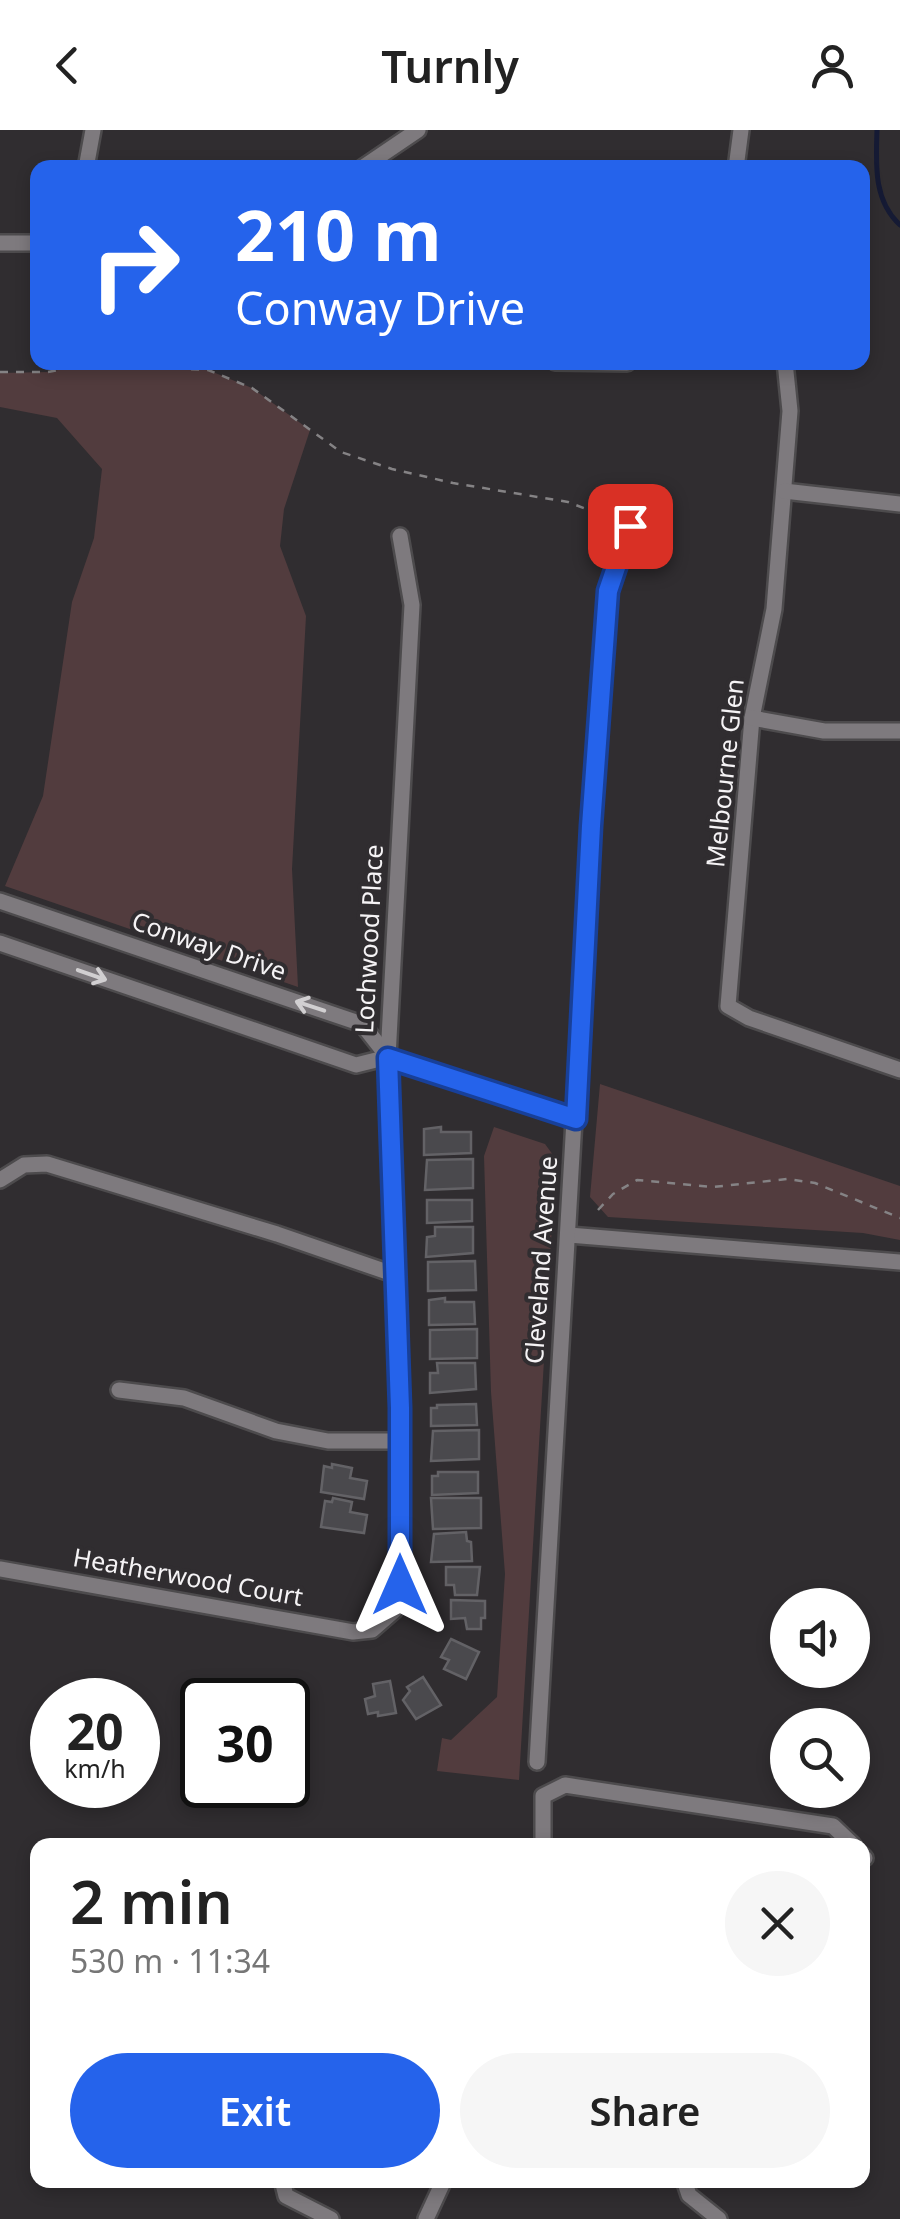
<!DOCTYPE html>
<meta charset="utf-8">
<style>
:root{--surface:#fff;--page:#f6f6f6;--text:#222;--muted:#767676;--accent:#2563eb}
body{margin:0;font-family:"Noto Sans",sans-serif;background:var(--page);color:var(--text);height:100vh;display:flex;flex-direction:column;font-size:38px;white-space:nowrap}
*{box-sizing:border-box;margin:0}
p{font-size:32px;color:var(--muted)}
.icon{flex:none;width:55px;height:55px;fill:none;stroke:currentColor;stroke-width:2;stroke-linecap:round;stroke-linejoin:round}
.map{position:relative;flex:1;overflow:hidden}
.side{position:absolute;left:30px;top:1708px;width:840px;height:350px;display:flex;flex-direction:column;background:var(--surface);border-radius:20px;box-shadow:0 5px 15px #0003}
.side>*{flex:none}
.banner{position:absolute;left:30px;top:30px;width:840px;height:210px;border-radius:20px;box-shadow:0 5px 15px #0003;background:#2563eb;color:#fff;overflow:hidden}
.buttons{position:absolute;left:770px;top:1458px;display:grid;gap:20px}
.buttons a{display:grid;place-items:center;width:100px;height:100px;border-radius:50%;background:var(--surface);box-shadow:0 5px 15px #0003;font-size:50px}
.speed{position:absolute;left:30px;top:1548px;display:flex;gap:20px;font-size:50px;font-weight:700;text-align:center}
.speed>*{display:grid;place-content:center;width:130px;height:130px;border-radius:50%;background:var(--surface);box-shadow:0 5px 15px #0003;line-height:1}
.speed small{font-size:25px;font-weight:400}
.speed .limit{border:5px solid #111;border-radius:15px;background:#fff;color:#111}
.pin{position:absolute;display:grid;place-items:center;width:85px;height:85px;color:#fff;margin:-42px;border-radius:20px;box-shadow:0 5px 15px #0006}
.me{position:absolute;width:110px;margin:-55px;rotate:0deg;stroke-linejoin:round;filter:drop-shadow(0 0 8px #0008)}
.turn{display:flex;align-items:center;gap:35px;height:210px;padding:0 40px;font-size:45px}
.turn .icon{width:130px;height:130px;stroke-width:2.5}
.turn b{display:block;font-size:70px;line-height:85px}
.round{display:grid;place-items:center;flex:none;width:105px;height:105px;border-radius:52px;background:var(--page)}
.head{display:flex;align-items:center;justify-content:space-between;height:170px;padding:0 40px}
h1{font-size:60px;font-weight:600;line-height:75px}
.primary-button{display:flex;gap:20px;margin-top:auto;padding:20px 40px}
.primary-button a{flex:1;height:115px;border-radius:60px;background:var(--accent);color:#fff;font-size:40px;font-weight:600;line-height:115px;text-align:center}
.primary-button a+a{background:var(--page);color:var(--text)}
header{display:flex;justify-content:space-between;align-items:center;height:130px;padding:0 40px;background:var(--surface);font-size:45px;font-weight:600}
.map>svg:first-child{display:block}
.green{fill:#523c3e}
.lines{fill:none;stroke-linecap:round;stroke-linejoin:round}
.stream{stroke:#151a34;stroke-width:5}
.building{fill:#4a494d;stroke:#636266;stroke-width:2.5}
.minor-casing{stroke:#4d4b4d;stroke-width:20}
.path{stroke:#858385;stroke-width:2.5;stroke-dasharray:8 8;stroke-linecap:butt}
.minor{stroke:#7e7a7e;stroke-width:15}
.oneway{stroke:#d1cfd1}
.route-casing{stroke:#184099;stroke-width:25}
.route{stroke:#2563eb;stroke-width:18}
.labels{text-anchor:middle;stroke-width:8;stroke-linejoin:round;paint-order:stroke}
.street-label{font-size:25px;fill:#f5f3f5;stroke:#302d30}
</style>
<header><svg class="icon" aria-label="back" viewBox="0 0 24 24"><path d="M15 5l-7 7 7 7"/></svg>Turnly<svg class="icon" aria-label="person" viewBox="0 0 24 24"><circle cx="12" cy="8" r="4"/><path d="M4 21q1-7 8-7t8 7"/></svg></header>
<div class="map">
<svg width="900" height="2089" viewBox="0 0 900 2089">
<rect width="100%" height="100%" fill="#302d30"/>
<g class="green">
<polygon points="88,234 208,240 252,258 310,300 284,379 280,416 306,486 292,739 298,857 5,756 43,666 72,472 94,408 102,339 57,288 0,277 0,243 48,242"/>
<polygon points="600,954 900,1056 900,1110 863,1103 608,1087 590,1067"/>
<polygon points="494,997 545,1014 556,1029 519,1650 437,1641 442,1608 451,1610 497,1567 505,1444 491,1262 484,1026"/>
</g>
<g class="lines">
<path class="stream" d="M877,0C876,34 873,70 900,95"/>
</g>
<g class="building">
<polygon points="441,997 441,1002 471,1002 471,1023 424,1025 424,999"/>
<polygon points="473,1029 473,1058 425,1060 427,1030"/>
<polygon points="427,1070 472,1070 472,1091 427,1093"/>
<polygon points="435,1097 473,1097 473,1123 426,1127 427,1107 435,1106"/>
<polygon points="475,1131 476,1160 428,1161 428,1132"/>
<polygon points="445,1168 445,1172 474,1172 475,1194 429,1195 429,1170"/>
<polygon points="477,1199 477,1228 430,1229 430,1200"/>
<polygon points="437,1233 475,1233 476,1259 430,1263 430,1243 438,1243"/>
<polygon points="476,1274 477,1295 431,1296 431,1278 437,1278 437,1275"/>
<polygon points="479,1300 479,1329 431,1331 433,1301"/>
<polygon points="332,1334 352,1338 350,1348 367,1351 364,1369 321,1362 324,1336 332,1338"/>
<polygon points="438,1342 478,1342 478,1363 432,1365 432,1346 438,1346"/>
<polygon points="333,1368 352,1372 350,1382 367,1385 364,1403 321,1397 325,1371 332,1372"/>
<polygon points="431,1368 481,1368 481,1398 433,1399"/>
<polygon points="466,1402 467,1411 471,1412 472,1431 431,1432 434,1404"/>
<polygon points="446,1437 480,1437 477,1465 455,1465 454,1455 446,1455"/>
<polygon points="451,1470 485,1471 485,1488 481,1488 481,1499 467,1499 465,1488 451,1489"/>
<polygon points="451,1509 479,1522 466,1549 444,1539 449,1530 441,1527"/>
<polygon points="423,1547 441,1575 416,1589 403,1570 410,1561 407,1557"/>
<polygon points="390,1551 396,1583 378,1586 378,1582 368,1584 365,1569 375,1566 373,1554"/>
</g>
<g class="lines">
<defs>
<g id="minor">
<polyline points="86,38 93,0"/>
<polyline points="362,38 418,0"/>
<polyline points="736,38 741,0"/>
<polyline points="0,113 38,113"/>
<polyline points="555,232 627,233"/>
<polyline points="785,232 790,281 774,479 752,588 728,876 749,888 900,940"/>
<polyline points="784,361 900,374"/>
<polyline points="752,588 824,601 900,601"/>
<polyline points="0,771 362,894 388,927"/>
<polyline points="0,813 356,935 388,927 576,989"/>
<polyline points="0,1050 24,1035 47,1034 277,1104 396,1145"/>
<polyline points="569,1105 900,1132"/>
<polyline points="119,1260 184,1268 276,1301 328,1311 400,1311"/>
<polyline points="0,1439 353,1502 372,1500 395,1480 400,1455 400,1311 388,927 412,475 400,406"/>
<polyline points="537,1632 597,591 608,461 630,396"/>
<polyline points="543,1715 543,1666 565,1655 833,1696 853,1715"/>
<polyline points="862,1725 865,1728"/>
<polyline points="282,2050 286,2066 331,2089"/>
<polyline points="684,2050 689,2065 719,2089"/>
<polyline points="426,2089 444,2050"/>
</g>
</defs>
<use href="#minor" class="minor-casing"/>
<g class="path">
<polyline points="0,242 48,242 88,234 208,240 252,258 341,322 392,339 453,353 568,372 614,390"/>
<polyline points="598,1080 613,1064 637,1050 713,1057 787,1049 815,1053 900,1088"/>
</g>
<use href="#minor" class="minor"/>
</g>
<defs><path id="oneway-shaft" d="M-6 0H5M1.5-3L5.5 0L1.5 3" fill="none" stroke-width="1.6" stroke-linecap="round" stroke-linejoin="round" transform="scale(2.5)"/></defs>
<g class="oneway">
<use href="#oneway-shaft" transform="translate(92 845) rotate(19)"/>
<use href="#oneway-shaft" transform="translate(310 876) rotate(-162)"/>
</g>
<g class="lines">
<defs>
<polyline id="route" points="400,1455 400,1278 388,928 576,989 591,696 608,461 630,396"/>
</defs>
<use href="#route" class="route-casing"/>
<use href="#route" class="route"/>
</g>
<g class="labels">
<g class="street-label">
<text transform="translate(725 643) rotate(-84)" y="9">Melbourne Glen</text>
<text transform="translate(369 809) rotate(-87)" y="9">Lochwood Place</text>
<text transform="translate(209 816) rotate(19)" y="9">Conway Drive</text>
<text transform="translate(541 1130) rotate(-86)" y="9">Cleveland Avenue</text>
<text transform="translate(188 1447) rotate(10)" y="9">Heatherwood Court</text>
</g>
</g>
</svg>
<div class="buttons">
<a><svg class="icon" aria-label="sound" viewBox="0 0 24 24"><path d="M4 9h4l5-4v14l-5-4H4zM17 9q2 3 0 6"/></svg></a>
<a><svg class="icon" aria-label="search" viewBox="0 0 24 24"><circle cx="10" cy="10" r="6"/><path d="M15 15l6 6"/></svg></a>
</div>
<div class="speed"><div>20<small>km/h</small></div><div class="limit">30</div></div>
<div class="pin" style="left:630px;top:396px;background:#d93025"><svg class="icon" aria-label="arrive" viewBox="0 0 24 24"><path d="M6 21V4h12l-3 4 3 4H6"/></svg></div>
<svg class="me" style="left:400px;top:1455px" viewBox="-20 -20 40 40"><path d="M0-17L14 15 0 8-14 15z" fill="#2563eb" stroke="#fff" stroke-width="4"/></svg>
<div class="banner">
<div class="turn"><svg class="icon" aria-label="right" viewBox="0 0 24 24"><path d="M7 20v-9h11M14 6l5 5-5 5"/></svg><div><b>210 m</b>Conway Drive</div></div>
</div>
<section class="side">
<div class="head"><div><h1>2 min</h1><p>530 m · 11:34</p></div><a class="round"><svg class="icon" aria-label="close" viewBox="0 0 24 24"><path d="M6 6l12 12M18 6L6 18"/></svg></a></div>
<div class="primary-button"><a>Exit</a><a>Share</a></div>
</section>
</div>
